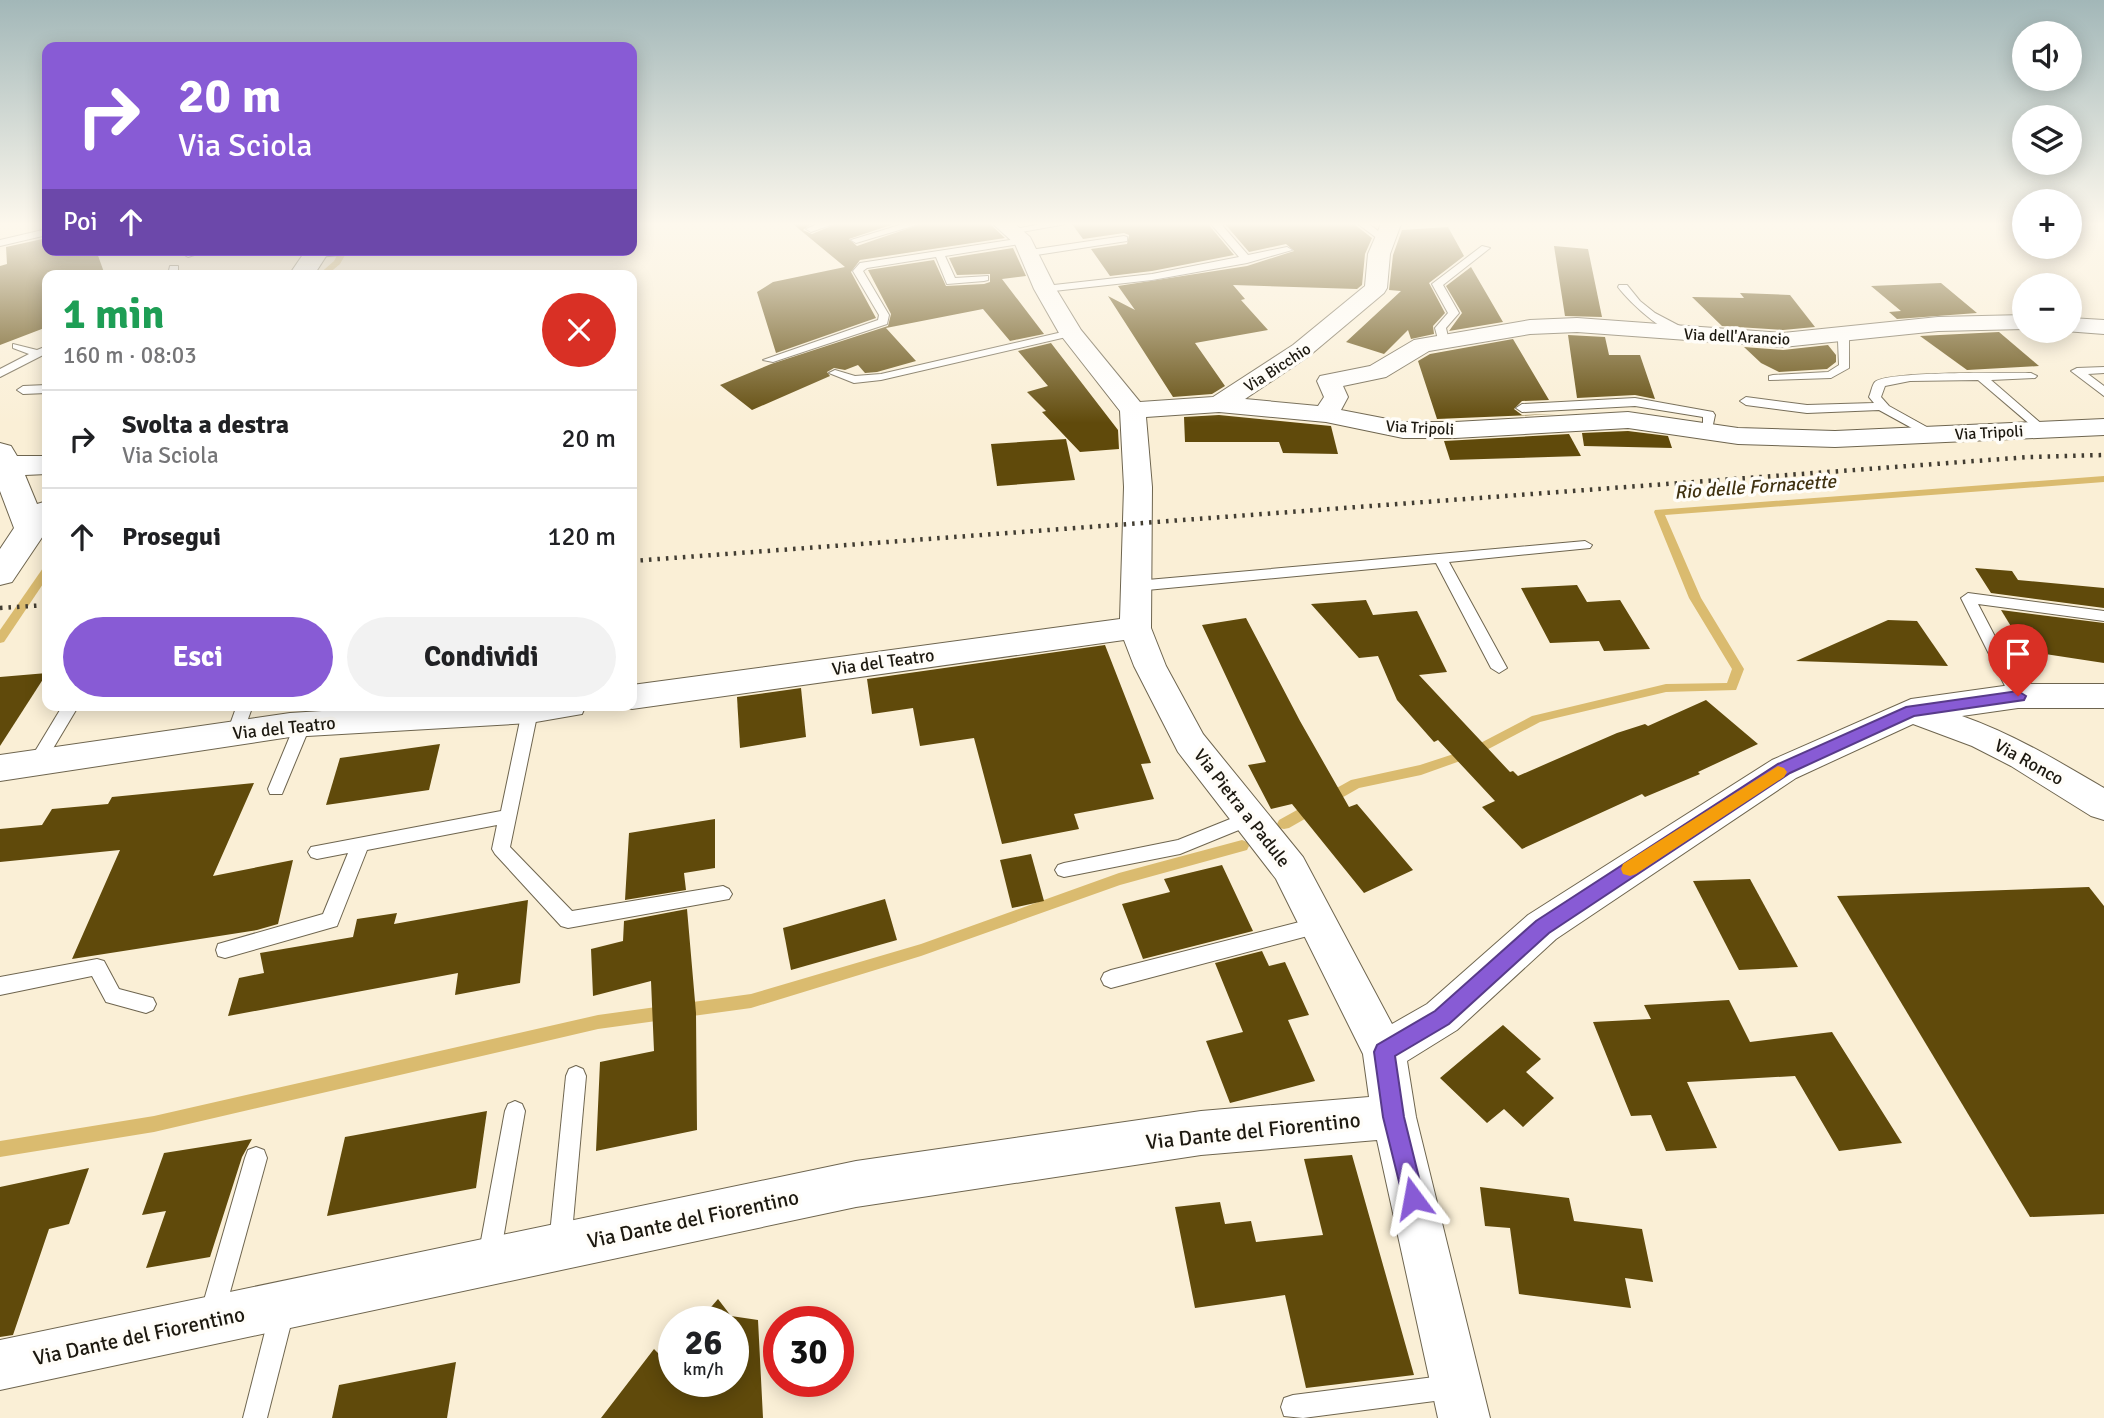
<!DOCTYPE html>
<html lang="it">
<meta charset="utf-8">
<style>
:root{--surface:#fff;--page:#f2f2f2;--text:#202124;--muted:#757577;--line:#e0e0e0;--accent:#885bd5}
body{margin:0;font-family:Signika,sans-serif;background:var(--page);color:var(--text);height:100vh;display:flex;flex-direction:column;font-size:26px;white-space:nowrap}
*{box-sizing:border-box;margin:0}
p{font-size:23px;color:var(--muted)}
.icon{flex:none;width:38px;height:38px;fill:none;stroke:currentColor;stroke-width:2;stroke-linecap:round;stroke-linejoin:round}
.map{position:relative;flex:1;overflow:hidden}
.sheet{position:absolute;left:42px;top:270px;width:595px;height:441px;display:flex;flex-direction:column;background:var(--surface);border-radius:14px;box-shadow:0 4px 18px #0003}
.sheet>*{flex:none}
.banner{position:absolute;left:42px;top:42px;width:595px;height:214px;border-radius:14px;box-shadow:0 4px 18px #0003;background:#885bd5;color:#fff;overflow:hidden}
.fabs{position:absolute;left:2012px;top:21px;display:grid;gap:14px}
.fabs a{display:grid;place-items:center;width:70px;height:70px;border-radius:50%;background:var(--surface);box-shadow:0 4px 18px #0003;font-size:35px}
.speed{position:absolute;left:658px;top:1306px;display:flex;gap:14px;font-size:35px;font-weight:700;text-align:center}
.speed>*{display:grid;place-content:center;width:91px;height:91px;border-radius:50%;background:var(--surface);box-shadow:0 4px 18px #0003;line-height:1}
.speed small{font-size:18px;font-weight:400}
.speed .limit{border:10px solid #d22;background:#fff;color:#111}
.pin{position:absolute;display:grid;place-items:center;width:60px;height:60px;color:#fff;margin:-72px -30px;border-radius:50% 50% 50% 0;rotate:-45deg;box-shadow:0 0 7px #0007}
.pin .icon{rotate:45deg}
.me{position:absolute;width:77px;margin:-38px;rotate:347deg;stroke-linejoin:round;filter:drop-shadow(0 0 5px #0008)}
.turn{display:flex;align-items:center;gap:24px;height:147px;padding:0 21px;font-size:32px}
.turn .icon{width:91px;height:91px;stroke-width:2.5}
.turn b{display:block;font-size:49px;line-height:60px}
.then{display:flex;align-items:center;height:66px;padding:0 21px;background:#0003;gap:14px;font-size:26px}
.round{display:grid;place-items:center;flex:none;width:74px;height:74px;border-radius:37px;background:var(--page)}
.head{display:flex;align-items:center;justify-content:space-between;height:119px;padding:0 21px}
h1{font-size:42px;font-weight:800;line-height:52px;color:#1e9e55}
.cta{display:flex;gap:14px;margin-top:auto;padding:14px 21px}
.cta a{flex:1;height:80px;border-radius:42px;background:var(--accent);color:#fff;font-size:28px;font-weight:800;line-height:80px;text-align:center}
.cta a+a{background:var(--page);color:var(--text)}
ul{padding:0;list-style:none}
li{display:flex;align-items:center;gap:21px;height:98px;padding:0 21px;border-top:2px solid var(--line)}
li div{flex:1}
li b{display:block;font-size:26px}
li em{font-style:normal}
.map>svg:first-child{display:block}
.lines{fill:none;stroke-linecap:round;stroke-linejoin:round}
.stream{fill:#dabb6f;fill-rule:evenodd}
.building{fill:#604a0b}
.service-casing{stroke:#6e654f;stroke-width:2}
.minor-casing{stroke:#6e654f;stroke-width:2}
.tertiary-casing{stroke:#6e654f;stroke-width:2}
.service{fill:#fff;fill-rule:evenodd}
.minor{fill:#fff;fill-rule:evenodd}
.tertiary{fill:#fff;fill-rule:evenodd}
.rail{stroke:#423d32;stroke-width:4.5;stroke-dasharray:2.5 6;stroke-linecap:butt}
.route{fill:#885bd5;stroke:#583b8a;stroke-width:2}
.slow{fill:#f59e0b}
.labels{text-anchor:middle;stroke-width:7;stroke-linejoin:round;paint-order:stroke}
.far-street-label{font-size:16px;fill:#1d1910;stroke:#fffdf8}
.street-label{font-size:18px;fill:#1d1910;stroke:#fffdf8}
.water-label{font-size:19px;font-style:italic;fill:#403211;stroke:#fffdf8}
.near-street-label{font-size:21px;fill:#1d1910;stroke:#fffdf8}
</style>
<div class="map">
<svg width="2104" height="1418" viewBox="0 0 2104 1418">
<rect width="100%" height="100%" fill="#faefd6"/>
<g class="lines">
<g class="stream">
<polygon points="340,250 348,250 340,264 327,275 318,275 334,261"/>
<polygon points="2104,476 2104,482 1665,515 1701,598 1744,669 1736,690 1666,692 1556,718 1540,722 1477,755 1421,775 1359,788 1289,828 1284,829 1279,828 1277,824 1279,820 1351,780 1420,765 1469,749 1532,716 1666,684 1727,683 1732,669 1689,598 1654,512 1655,510"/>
<polygon points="47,567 47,578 4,642 0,643 0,630 43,568"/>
<polygon points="1242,840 1247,842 1249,846 1247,850 1120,885 921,956 751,1008 598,1029 154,1132 0,1157 0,1141 154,1116 598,1015 751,994 921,944 1119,873"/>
</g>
</g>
<g class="building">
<polygon points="793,224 811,224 803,230 812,234 836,224 894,224 849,239 857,246 921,224 990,224 1005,238 860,260 851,272 876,318 776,353 757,292 773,282 845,267"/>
<polygon points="1072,224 1208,224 1234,255 1152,271 1110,276 1091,249 1127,244 1129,235 1124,233 1083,239"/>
<polygon points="1225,224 1354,224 1372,238 1365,254 1362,285 1357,289 1233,285 1245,299 1241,300 1268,330 1195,343 1225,386 1212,394 1173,397 1108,296 1135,310 1118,286 1247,266 1294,251 1286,244 1249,252"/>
<polygon points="1448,227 1464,256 1429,283 1445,313 1433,326 1434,334 1411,339 1408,330 1384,354 1346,342 1401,291 1389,290 1393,255 1402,230"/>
<polygon points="47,238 47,250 96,250 105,275 47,275 47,327 0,345 0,266 7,264 6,247"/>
<polygon points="1554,246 1588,249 1602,317 1565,316"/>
<polygon points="1013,248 1026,276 1002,279 1044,334 1010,341 983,309 886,328 916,361 877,372 865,373 858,365 845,370 834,368 827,372 830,376 752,410 720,385 771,364 888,326 891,314 868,270 934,260 946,286 984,284 990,282 990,274 957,275 949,258"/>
<polygon points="1471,267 1503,322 1449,331 1462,313 1446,286"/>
<polygon points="1941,283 1977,313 1897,319 1889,312 1901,311 1871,286"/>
<polygon points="1740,293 1790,295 1815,327 1783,330 1722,326 1692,297 1744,298"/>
<polygon points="1999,332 2039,366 1967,370 1920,336"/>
<polygon points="1568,335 1605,337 1609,355 1640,355 1655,399 1635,395 1577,398"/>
<polygon points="1513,339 1549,400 1522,401 1514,409 1522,415 1557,414 1437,419 1418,361 1430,354"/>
<polygon points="1051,343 1118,430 1119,449 1080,452 1042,412 1046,411 1027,392 1048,386 1018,351"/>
<polygon points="1828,345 1836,355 1836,362 1827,369 1779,372 1761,363 1744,347 1783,350"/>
<polygon points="1219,415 1331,426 1338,454 1283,453 1279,442 1185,442 1184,417"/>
<polygon points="1628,431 1668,436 1672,448 1584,446 1582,433"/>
<polygon points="1569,434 1581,456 1450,460 1444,441"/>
<polygon points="1066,439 1075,480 997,486 991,444"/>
<polygon points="1975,568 2012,571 2018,580 2104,588 2104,608 1991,593"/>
<polygon points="1577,585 1587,602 1620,600 1650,649 1604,651 1599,641 1550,643 1521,588"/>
<polygon points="1366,600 1373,615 1417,611 1447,672 1419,675 1510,772 1513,771 1518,776 1617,733 1645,724 1648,726 1706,700 1758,744 1698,772 1700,774 1645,797 1642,794 1522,849 1482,807 1495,801 1438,740 1434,742 1397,700 1378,656 1359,658 1311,604"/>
<polygon points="2001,610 2104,623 2104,663 2026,651"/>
<polygon points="1246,618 1300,721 1349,807 1357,804 1413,870 1364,893 1292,804 1271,809 1248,765 1266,762 1202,625"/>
<polygon points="1888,620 1917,621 1948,666 1796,661"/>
<polygon points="1105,645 1151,763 1141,764 1154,799 1074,814 1079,829 1002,844 974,738 920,746 913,708 872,714 867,679"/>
<polygon points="47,673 0,746 0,677"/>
<polygon points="801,688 806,737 740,748 737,697"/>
<polygon points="440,744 429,790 326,805 340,758"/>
<polygon points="254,783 213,876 293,860 278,924 257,930 72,959 120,850 0,862 0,829 42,825 52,809 108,804 112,797"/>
<polygon points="715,819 715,868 684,873 686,890 625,900 629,833"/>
<polygon points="1031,854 1044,901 1012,908 1000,860"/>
<polygon points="1222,865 1253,931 1143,959 1122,904 1170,892 1164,879"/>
<polygon points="1750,879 1798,967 1739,970 1693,881"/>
<polygon points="2089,887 2104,906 2104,1214 2030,1217 1837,896"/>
<polygon points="885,899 897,940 791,970 783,928"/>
<polygon points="528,900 520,983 455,995 458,973 228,1016 239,978 264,973 260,953 353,937 357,919 397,913 394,924"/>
<polygon points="687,909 696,1013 697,1130 596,1151 600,1062 654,1051 651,981 593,996 591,949 623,941 624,921"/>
<polygon points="1262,951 1269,966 1285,962 1309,1015 1288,1020 1315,1081 1230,1103 1206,1041 1243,1032 1215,963"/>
<polygon points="1729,1000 1750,1042 1832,1032 1902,1143 1839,1151 1795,1076 1687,1082 1717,1148 1666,1151 1651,1115 1631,1116 1593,1022 1651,1019 1644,1005"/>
<polygon points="1503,1025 1541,1059 1526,1072 1554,1098 1523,1127 1504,1109 1487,1123 1440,1078"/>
<polygon points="487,1111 476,1188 327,1216 345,1137"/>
<polygon points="252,1139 242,1157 210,1257 146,1268 166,1211 142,1215 164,1153"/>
<polygon points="1352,1155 1414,1375 1306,1388 1285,1295 1195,1308 1175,1207 1220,1202 1225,1224 1251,1221 1256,1242 1323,1235 1304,1159"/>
<polygon points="89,1168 69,1224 49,1229 13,1335 0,1337 0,1187"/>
<polygon points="1480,1187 1569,1198 1574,1221 1642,1229 1653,1282 1625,1278 1631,1308 1519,1294 1510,1228 1485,1226"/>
<polygon points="718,1299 731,1316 758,1320 763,1418 601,1418 654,1349 666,1361 674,1352 674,1381 733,1381 733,1321 699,1321"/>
<polygon points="456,1362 447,1418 332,1418 339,1385"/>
</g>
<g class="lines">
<defs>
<g id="service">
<polygon points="818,224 833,224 811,232 806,229"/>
<polygon points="903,224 919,224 856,243 851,240"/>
<polygon points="1040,224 1066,224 1011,234 1006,231"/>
<polygon points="1211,224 1221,224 1248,255 1287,247 1292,250 1247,263 1152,280 1045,292 1040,289 1045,286 1152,274 1239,257"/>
<polygon points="1358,224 1369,224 1390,240 1382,242"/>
<polygon points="47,229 47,235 0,246 0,240"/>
<polygon points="1124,236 1127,237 1127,241 1030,256 1025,253 1030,250"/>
<polygon points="1023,238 1026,239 1026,243 945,256 955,278 988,276 988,280 984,281 947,284 936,257 867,268 863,271 889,315 887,324 773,362 763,360 878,320 879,315 853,271 860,263"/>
<polygon points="1482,246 1490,248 1443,285 1459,313 1446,328 1449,341 1439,343 1435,328 1448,313 1432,284"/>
<polygon points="191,250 210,250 188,257 183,254"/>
<polygon points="326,250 373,250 368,253 316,257 311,254"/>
<polygon points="170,266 178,266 178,275 168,275"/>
<path d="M1619,285H1627L1640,301L1655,313L1693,333C1674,346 1629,302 1618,287Z"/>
<polygon points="1071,330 1075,331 1075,335 881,380 854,383 829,373 835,370 855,376 881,374"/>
<polygon points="1832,333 1840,333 1849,340 1849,368 1831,378 1769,380 1769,376 1773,375 1828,372 1839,365 1838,341 1831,335"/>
<polygon points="13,344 37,350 47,346 47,353 0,377 0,369 29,354 13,348"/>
<polygon points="2104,367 2104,373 2088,374 2104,386 2104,396 2071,371 2077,368"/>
<path d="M2031,373L2037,376L2035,378L1991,380L2044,426V432L2040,433L1978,380L1910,381L1885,386L1881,397L1889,406L1934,431V437L1930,438L1879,410L1807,413L1746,405L1740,401L1746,397L1807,405L1874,403L1869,397C1871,393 1872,385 1875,382C1886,371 2009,373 2031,373Z"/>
<polygon points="47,385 47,393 23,394 17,390 23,386"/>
<polygon points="1635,398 1713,412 1715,415 1711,434 1703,434 1703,417 1635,406 1522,412 1516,408 1522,404"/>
<polygon points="1585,541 1592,545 1590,548 1449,562 1507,668 1499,673 1491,668 1436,563 1136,591 1129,586 1136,581"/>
<polygon points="1968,593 2104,611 2104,621 1978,604 2026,696 2018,702 2010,696 1961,598"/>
<polygon points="63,705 79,705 42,767 30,767 28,763"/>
<polygon points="237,705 253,705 243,733 241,737 229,737 227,733"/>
<polygon points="530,705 538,711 510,847 572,911 723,886 729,889 732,894 729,899 568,928 561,926 495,854 492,849 497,825 367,850 337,926 225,958 218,956 216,950 218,944 323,914 348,853 317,859 311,857 308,852 311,847 501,811 522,711"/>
<polygon points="303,718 311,724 284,789 282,794 270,794 268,789 295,724"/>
<polygon points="1250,811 1256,813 1259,818 1256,823 1180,854 1064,877 1058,875 1055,870 1058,865 1064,863 1178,840"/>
<polygon points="1319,917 1326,919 1328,925 1326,931 1319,933 1111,988 1104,985 1101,979 1104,973 1111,970"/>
<polygon points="97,959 104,961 119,989 153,998 156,1004 153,1010 146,1013 106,1002 92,976 0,995 0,977"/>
<polygon points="576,1066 583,1069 586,1076 571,1244 568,1252 560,1255 552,1252 549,1244 566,1076 569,1069"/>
<polygon points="515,1101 522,1104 525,1111 500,1257 497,1265 489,1268 481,1265 478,1257 505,1111 508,1104"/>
<polygon points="256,1147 264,1150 267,1158 224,1314 220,1322 212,1326 204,1322 200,1314 245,1158 248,1150"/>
<polygon points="282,1300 290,1304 294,1312 267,1418 243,1418 270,1312 274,1304"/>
<polygon points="1450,1375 1459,1378 1462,1387 1459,1396 1450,1399 1303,1418 1284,1416 1281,1407 1284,1398 1293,1395"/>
</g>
<g id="minor">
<path d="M993,224H1015L1030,237L1056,289L1081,330L1140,402L1213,397L1293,345L1365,286L1368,254L1381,224H1401L1390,254L1387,288L1384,293L1309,356L1245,399L1318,406L1324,397L1317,381L1320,376L1370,366L1414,340L1530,320L1577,318L1783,333L1938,317L2025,315V329L1938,331L1783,347L1577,332L1530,334L1429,351L1386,377L1343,386L1348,397L1341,410L1403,422H1455L1628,412L1738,428L1835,431L2104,419V435L1835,447L1738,444L1628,428L1455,438H1403L1326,422L1219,412L1146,417L1152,487L1151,628L1166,666L1203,734L1303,857L1392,1024L1427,1004L1528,915L1772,760L1911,699L2018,684H2104V708H2018L1962,716C2013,734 2058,761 2104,788V820L2091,816L2011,766L1972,746L1913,724L1796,778L1556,939L1457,1030L1407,1061L1416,1117L1490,1418H1438L1377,1140L1201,1155L856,1207L0,1390V1340L856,1161L1201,1111L1369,1097L1363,1054L1276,879L1178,752L1134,666L1124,640L632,709L620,705H632V685L1120,619L1124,487L1120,411L1059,333L1034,289L1015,244Z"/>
<polygon points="2070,318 2104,320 2104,334 2065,331 2070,331"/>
<polygon points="417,705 586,705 582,714 530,723 290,737 0,781 0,755 290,713"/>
</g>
<g id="tertiary">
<polygon points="306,250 330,250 314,275 289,275"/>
<polygon points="0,443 11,446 17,456 47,456 47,474 25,475 37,504 47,501 47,530 12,582 0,585 0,549 14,528 0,491"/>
</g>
</defs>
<use href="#service" class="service-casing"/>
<use href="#minor" class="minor-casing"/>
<use href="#tertiary" class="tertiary-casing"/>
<use href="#service" class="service"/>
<use href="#minor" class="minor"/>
<use href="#tertiary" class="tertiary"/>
<g class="rail">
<polyline points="632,561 2029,457 2104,455"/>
<polyline points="0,608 47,605"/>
</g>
</g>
<linearGradient id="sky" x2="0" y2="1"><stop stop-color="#a2b7b8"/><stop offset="0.53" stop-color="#fdf8ed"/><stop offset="1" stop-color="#fdf8ed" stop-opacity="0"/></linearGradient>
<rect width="2104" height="423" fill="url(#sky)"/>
<polygon class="route" points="2018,691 2026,696 2024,700 1914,716 1790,773 1549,933 1449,1024 1395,1056 1404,1117 1424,1198 1420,1206 1413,1209 1405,1206 1383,1117 1374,1052 1377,1045 1435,1011 1536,921 1778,764 1906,707"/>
<polygon class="slow" points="1778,766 1784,768 1787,772 1784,777 1636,874 1630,876 1623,874 1621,869 1623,864"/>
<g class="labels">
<g class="far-street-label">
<text transform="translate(1737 336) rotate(3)" y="6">Via dell'Arancio</text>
<text transform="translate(1277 367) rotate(-33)" y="6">Via Bicchio</text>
<text transform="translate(1420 427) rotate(3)" y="6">Via Tripoli</text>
<text transform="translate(1989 432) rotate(-3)" y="6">Via Tripoli</text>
</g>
<g class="street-label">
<text transform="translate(883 662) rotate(-8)" y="6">Via del Teatro</text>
<text transform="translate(284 728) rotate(-6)" y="6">Via del Teatro</text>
<text transform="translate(2029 762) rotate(29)" y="6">Via Ronco</text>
<text transform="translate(1242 808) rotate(52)" y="6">Via Pietra a Padule</text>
</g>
<g class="water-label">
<text transform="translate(1755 486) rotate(-4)" y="7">Rio delle Fornacette</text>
</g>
<g class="near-street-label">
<text transform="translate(1253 1131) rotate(-6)" y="7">Via Dante del Fiorentino</text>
<text transform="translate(693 1219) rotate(-12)" y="7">Via Dante del Fiorentino</text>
<text transform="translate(139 1336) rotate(-12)" y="7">Via Dante del Fiorentino</text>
</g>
</g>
</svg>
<div class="fabs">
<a><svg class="icon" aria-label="sound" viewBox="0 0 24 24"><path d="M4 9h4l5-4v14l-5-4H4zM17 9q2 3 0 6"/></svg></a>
<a><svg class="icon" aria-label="layers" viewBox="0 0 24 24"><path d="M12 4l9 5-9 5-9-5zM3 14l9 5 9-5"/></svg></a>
<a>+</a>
<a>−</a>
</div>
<div class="speed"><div>26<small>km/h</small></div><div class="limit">30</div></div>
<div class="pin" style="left:2018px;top:696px;background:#d93025"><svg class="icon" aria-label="arrive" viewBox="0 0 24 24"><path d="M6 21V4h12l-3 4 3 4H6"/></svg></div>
<svg class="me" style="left:1413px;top:1198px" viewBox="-20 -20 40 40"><path d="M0-17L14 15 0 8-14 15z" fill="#885bd5" stroke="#fff" stroke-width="4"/></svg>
<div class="banner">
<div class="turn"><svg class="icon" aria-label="right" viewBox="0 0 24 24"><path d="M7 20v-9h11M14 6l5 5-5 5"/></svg><div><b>20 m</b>Via Sciola</div></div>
<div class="then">Poi<svg class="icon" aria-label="ahead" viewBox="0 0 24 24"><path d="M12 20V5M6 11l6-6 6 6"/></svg></div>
</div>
<section class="sheet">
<div class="head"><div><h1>1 min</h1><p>160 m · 08:03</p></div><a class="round" style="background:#d93025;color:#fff"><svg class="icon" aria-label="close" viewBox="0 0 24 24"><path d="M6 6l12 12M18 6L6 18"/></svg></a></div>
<ul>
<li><svg class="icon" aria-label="right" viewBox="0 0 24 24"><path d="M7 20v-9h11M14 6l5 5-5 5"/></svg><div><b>Svolta a destra</b><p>Via Sciola</p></div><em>20 m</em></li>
<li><svg class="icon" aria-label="ahead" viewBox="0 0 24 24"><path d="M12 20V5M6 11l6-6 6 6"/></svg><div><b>Prosegui</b></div><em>120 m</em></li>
</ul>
<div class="cta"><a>Esci</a><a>Condividi</a></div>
</section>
</div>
